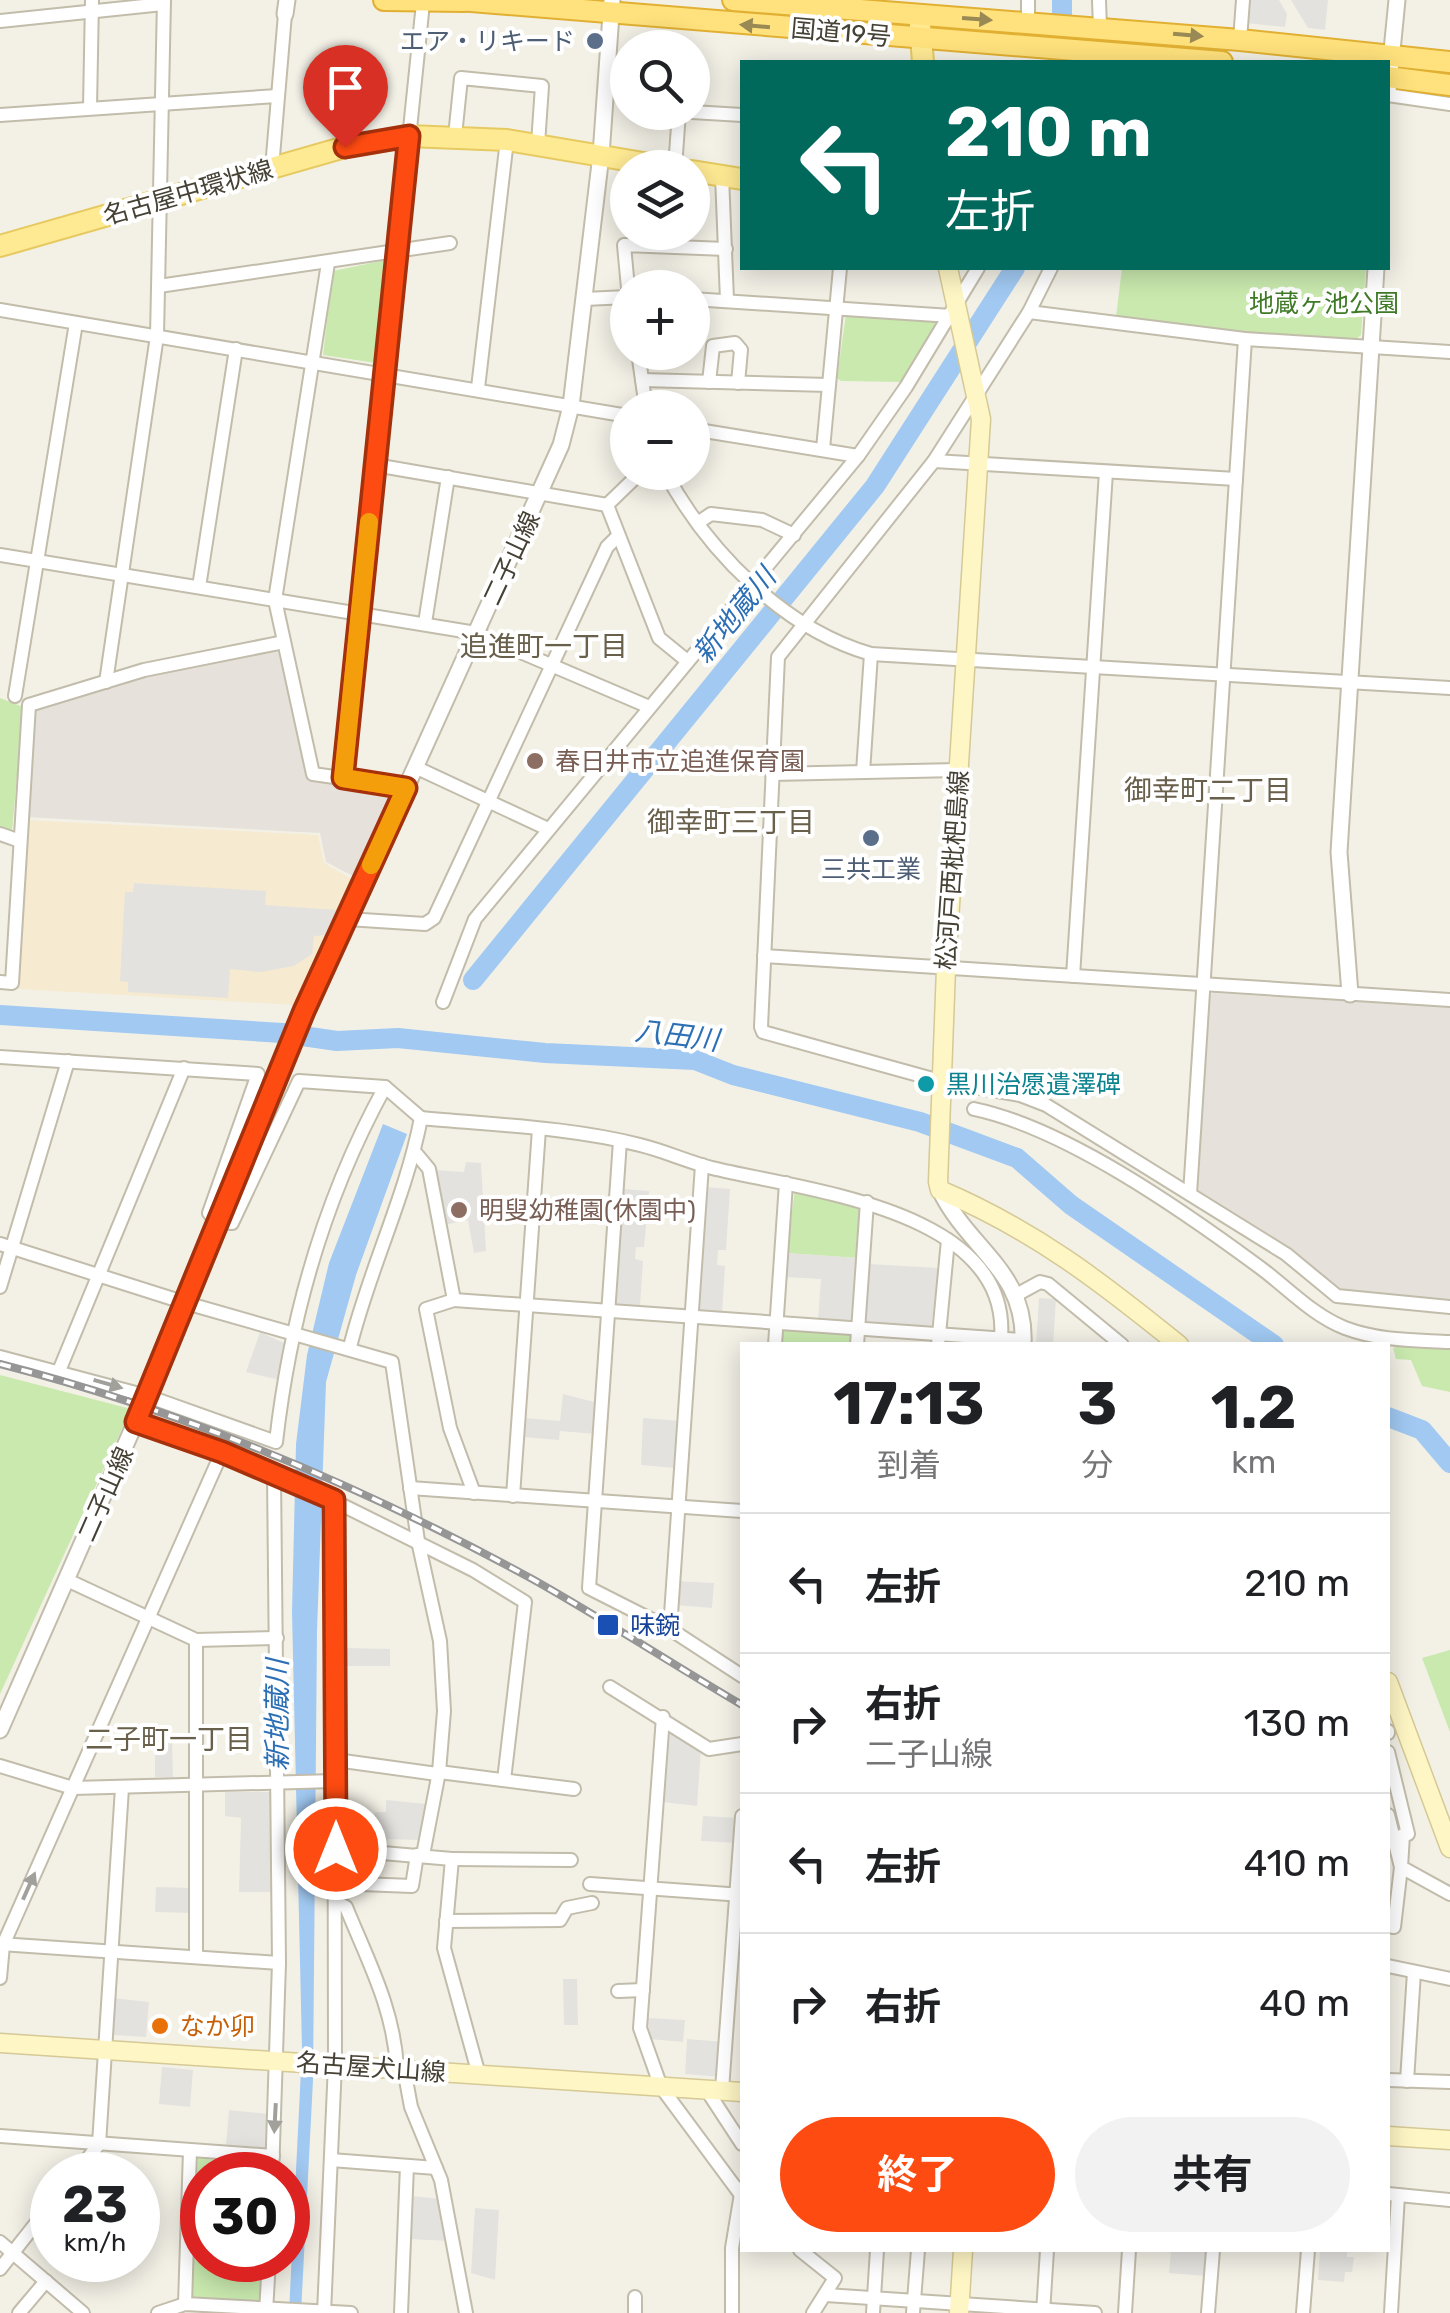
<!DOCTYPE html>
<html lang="ja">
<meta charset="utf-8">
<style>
:root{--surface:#fff;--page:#f2f2f2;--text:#202124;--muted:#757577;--line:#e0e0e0;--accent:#fe4b12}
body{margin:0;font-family:Rubik,"Noto Sans JP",sans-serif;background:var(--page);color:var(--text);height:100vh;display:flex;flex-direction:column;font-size:38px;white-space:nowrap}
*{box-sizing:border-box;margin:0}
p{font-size:32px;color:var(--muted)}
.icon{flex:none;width:55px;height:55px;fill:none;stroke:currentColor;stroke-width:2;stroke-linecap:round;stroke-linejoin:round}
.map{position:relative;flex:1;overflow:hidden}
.drawer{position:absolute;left:740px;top:1342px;width:650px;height:910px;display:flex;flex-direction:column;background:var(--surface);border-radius:0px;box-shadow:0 5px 25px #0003}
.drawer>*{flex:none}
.guide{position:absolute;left:740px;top:60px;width:650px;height:210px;border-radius:0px;box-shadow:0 5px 25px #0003;background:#00695c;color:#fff;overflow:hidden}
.fabs{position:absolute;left:610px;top:30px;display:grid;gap:20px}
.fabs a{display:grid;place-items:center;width:100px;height:100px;border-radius:50%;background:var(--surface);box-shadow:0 5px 25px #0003;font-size:50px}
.speed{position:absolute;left:30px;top:2152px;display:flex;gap:20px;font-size:50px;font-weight:700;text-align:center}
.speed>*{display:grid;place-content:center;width:130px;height:130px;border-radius:50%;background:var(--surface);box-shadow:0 5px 25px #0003;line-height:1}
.speed small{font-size:25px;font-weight:400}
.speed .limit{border:15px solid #d22;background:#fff;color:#111}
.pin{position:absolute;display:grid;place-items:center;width:85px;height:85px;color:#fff;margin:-102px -42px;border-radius:50% 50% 50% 0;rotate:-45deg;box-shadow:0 0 10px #0007}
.pin .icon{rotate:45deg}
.me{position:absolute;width:110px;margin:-55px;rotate:0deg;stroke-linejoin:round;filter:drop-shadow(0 0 8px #0008)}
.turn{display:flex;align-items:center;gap:35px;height:210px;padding:0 40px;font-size:45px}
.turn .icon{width:130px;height:130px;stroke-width:2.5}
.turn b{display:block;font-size:70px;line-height:85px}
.eta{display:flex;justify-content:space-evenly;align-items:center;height:170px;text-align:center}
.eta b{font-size:60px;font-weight:700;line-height:70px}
.button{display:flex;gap:20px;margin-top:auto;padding:20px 40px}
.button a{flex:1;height:115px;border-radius:60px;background:var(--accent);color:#fff;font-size:40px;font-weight:700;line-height:115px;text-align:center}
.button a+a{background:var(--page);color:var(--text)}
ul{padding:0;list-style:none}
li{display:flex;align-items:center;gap:30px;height:140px;padding:0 40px;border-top:2px solid var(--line)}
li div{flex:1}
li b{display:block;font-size:38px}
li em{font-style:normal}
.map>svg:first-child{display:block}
.commercial{fill:#f6ead1}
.industrial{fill:#e6e2db}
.green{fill:#c9e9ae}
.parking{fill:#e4e2de}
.water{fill:#a1c9f2}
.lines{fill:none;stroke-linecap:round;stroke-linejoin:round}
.river{stroke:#a1c9f2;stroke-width:20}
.minor-casing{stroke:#c2bcab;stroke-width:16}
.tertiary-casing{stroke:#c2bcab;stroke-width:19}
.secondary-casing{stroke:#d5c995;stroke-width:21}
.primary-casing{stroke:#e6ca61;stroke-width:24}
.trunk-casing{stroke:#e1b033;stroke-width:24}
.minor{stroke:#fff;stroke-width:12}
.tertiary{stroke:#fff;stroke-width:15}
.secondary{stroke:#fff6c5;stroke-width:18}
.primary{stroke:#ffea94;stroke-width:20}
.trunk{stroke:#ffe27d;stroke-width:20}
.rail-casing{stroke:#969696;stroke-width:8}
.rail{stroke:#fff;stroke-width:4;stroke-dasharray:11;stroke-linecap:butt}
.oneway{fill:#998955}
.oneway2{fill:#a2a09a}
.route-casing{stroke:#a5310c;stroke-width:25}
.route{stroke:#fe4b12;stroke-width:18}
.slow{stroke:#f59e0b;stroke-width:18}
.service-dot{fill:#5c6f8a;stroke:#fff;stroke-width:4}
.education-dot{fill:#8d6e63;stroke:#fff;stroke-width:4}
.culture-dot{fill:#0f9aa8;stroke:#fff;stroke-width:4}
.transit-dot{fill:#1a4fb4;stroke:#fff;stroke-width:4}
.food-dot{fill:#e8710a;stroke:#fff;stroke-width:4}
.labels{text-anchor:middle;stroke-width:8;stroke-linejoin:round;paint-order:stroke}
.street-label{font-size:25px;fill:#464135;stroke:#fff}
.service-label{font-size:25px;fill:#4e5e75;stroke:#fff;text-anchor:end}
.park-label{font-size:25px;fill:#3f7a27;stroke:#fff}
.education-label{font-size:25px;fill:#785e54;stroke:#fff;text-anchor:start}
.culture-label{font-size:25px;fill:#0d838f;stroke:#fff;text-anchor:start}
.transit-label{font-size:25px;fill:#164399;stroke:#fff;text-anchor:start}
.food-label{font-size:25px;fill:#c56008;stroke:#fff;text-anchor:start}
.water-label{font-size:28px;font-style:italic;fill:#2c6fb5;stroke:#fff}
.neighbourhood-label{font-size:28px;fill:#69604c;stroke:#fff}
</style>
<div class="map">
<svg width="1450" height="2313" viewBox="0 0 1450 2313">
<rect width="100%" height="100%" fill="#f3f1e6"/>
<polygon class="commercial" points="27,820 318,835 324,863 353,880 296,1005 19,989"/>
<g class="industrial">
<polygon points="277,649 309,779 389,789 393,797 355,877 326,862 320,833 26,817 36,709 145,676"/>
<polygon points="1213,993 1450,1007 1450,1303 1338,1291 1196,1189 1208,996"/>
</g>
<g class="green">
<polygon points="386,260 390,264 380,360 376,363 323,355 333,271"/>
<polygon points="1122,268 1366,268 1361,335 1355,340 1245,333 1116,317"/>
<polygon points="846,314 940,320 905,382 841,381 837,378"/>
<polygon points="0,698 23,707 12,832 0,829"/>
<polygon points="795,1190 862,1208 858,1258 786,1253"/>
<polygon points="782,1328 853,1332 851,1345 781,1345"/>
<polygon points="1400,1346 1450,1349 1450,1392 1422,1386 1411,1360 1396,1359 1393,1348"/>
<polygon points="0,1375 131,1409 0,1694"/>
<polygon points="1450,1650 1450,1732 1422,1658"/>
<polygon points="198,2158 267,2165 267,2175 202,2175 202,2260 264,2260 262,2304 193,2300 189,2296"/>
</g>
<g class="parking">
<polygon points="1247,0 1279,0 1287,14 1285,27 1245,23"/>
<polygon points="1291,0 1328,0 1325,30 1308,28"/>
<polygon points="134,883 266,891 265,905 337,910 325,935 314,936 312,954 294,966 260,972 230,969 228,998 128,992 128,982 120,981 125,892 133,892"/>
<polygon points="466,1162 481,1163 486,1251 474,1253 468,1220 444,1225 433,1170 464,1172"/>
<polygon points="706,1187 730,1189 726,1250 718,1250 717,1265 725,1266 722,1313 698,1311"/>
<polygon points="624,1189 649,1191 644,1247 636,1247 635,1259 643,1261 640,1307 615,1305"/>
<polygon points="786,1253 858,1258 851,1323 818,1320 821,1279 784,1277"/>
<polygon points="869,1264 939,1268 931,1328 864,1321"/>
<polygon points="1039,1298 1056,1299 1053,1345 1036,1345"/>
<polygon points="260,1332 286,1344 280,1380 246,1372"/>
<polygon points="563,1394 598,1403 595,1434 560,1431 559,1440 523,1437 524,1418 560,1421"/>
<polygon points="643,1418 680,1421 676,1468 641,1465"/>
<polygon points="677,1581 714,1583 712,1608 675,1605"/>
<polygon points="343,1648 390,1649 390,1666 343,1666"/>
<polygon points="668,1734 678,1735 701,1749 697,1806 663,1802"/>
<polygon points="155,1739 172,1739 173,1777 155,1777"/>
<polygon points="225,1792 270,1792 273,1796 274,1892 239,1892 241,1818 225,1816"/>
<polygon points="386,1800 427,1804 421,1840 385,1839 385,1830 375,1830 375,1812 386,1812"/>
<polygon points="703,1816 739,1818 738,1843 701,1841"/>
<polygon points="156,1887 193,1888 192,1913 155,1912"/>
<polygon points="577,1979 578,2025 564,2025 563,1979"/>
<polygon points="113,1998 149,2002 146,2037 113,2035"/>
<polygon points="648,2018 685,2020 683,2042 649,2039"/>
<polygon points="687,2039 725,2042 721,2077 685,2074"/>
<polygon points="162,2067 193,2070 190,2107 159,2104"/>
<polygon points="229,2110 270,2114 267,2149 226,2145"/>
<polygon points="411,2196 441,2199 450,2241 409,2239"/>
<polygon points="475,2208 499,2210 495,2280 471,2273"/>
<polygon points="1171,2250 1208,2250 1206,2276 1169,2273"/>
<polygon points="1320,2250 1347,2250 1347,2257 1354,2257 1352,2272 1345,2272 1344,2282 1318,2280"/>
</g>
<polygon class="water" points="383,1124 407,1134 356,1275 326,1382 317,1631 313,2080 301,2313 289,2313 302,2049 292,1612 296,1444 307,1355 329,1263"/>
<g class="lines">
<g class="river">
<polyline points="1062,62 1062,0"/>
<polyline points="473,980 875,486 1015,268"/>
<polyline points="0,1015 282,1033 337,1041 398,1038 545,1053 695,1060 733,1075 920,1122 1017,1158 1071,1205 1274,1345"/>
<polyline points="1388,1417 1422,1430 1450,1463"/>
</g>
<defs>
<g id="minor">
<polyline points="1099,0 1100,28"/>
<polyline points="0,21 163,4"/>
<polyline points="1028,23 1028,0"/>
<polyline points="1240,40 1243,0"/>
<polyline points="1388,95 1450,104"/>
<polyline points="90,108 92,0"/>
<polyline points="692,112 742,115"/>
<polyline points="0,115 277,96"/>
<polyline points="455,136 461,78 542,86 538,144"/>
<polyline points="272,168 285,14"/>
<polyline points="675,168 679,112"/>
<polyline points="722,176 727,300"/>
<polyline points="328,263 275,600 313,774 405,787"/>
<polyline points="1051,268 1029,312 934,461 778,657 761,1027 763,1032 940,1081 1020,1095 1046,1105 1286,1254 1337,1296 1450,1307"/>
<polyline points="159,286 450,243"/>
<polyline points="628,288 624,245 726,249"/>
<polyline points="584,299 628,297"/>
<polyline points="692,299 951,316"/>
<polyline points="0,310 628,416"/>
<polyline points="1029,312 1245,339 1450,352"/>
<polyline points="638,352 646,408"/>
<polyline points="642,380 829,385"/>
<polyline points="709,382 713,346 735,343 741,350 738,383"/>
<polyline points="478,388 507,140"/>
<polyline points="692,429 858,456"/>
<polyline points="823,449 840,268"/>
<polyline points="934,461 1236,479"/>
<polyline points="375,465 607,505"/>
<polyline points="641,472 607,505 659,638 686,660"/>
<path d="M665,472C708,552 784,629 871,654L1450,688"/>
<polyline points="699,522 711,514 762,520 794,535"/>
<polyline points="0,555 476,633 647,706"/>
<polyline points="199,587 236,349"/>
<polyline points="425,623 448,477"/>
<polyline points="106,682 157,336 164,0"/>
<polyline points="15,696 76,323"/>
<polyline points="415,767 548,829"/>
<polyline points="863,772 871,654"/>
<polyline points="772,774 958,770"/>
<polyline points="343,778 423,3"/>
<polyline points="0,834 20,841"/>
<polyline points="347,919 425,924 434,918 607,547 618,536"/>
<polyline points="764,956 1450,1000"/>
<polyline points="1073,976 1106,472"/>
<polyline points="0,982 12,983 29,705 144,670 284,642"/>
<polyline points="443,1002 475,919 858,456 906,387 978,268"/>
<polyline points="0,1057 258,1074 209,1213 217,1222 232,1223 299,1081 385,1087 421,1118"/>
<path d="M974,1109C1065,1128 1182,1210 1258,1266C1287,1287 1312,1315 1345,1328C1379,1341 1414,1340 1450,1342"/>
<polyline points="620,1141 589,1588 670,1629 742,1676"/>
<polyline points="414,1151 429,1169 454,1300 426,1309 450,1428 474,1493"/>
<polyline points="1190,1194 1245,339"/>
<polyline points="0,1244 186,1303 392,1362 418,1541 440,1641 444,1711 439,1772 423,1855"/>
<polyline points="0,1287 68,1061"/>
<polyline points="1018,1294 1040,1282 1048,1284 1122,1345"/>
<polyline points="454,1300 1023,1340"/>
<polyline points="775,1345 786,1183"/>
<polyline points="857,1345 867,1202"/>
<polyline points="938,1345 948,1240"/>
<path d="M350,1347C369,1270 406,1196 421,1118C493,1125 569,1127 640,1145C665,1151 688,1162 712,1168C802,1190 1011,1209 1001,1338"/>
<path d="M0,1357L147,1396L276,1442C290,1319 325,1196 385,1087"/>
<polyline points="59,1371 184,1068"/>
<polyline points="136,1422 274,1474 279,1963 272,2175"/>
<polyline points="274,1474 334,1501"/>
<polyline points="410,1488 742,1511"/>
<polyline points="513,1496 539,1129"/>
<polyline points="67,1580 196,1640 196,1957"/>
<polyline points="670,1629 702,1165"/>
<polyline points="196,1640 277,1638"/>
<polyline points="610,1687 709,1749 742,1744"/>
<polyline points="663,1717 640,2028 661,2087 741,2195"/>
<polyline points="1388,1731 1388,1733"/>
<polyline points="1388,1752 1408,1834 1403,1835 1401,1867 1450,1894"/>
<polyline points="336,1760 437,1774"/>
<polyline points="0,1766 73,1788 335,1781"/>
<polyline points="439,1772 574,1789"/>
<polyline points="1388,1815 1401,1867 1394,1927 1388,1926"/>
<polyline points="336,1849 452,1859 444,1948 479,2075"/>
<polyline points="452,1859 571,1860"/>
<polyline points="336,1883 412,1886 417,1855"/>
<polyline points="590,1884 742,1895"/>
<path d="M336,1902L346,1907C368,1961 394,2009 397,2068"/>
<polyline points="446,1921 560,1920 567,1908 592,1903"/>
<polyline points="0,1944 279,1963"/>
<polyline points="1388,1966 1450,1979"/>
<polyline points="0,1978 3,1945 222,1452"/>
<polyline points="618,1991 643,1990"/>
<polyline points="404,2069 411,2107 441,2180 466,2313"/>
<polyline points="1388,2080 1450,2082"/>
<polyline points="1407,2081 1414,1972"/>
<polyline points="706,2089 742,2144"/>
<polyline points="722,2090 742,1816"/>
<polyline points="0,2136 273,2156"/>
<polyline points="331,2160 436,2168"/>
<polyline points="75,2175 99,2144 122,1788"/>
<polyline points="1388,2194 1450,2200"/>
<polyline points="0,2242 83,2313"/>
<polyline points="800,2250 835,2278 813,2313"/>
<polyline points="0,2269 52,2203"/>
<polyline points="826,2295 1095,2313"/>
<polyline points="635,2297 635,2313"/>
<polyline points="185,2304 190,2151"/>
<polyline points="266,2312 269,2260"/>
<polyline points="19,2313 46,2281"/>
<polyline points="158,2313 185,2304 351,2313"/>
<polyline points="324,2313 335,2064 334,1501 473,1570 525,1602 504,1780"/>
<polyline points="401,2313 407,2166"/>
<polyline points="732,2313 732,2248 742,2188"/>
<polyline points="873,2313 877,2250"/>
<polyline points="913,2313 918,2250"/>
<polyline points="1043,2313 1047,2250"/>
<polyline points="1125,2313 1129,2250"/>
<polyline points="1208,2313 1213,2250"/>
<polyline points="1303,2313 1308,2250"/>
<polyline points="1391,2313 1398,2195"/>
</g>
<g id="tertiary">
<polyline points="285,14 287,0"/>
<polyline points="1388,91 1397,0"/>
<polyline points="1350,994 1339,852 1376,268"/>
<path d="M940,1190C969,1250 1027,1271 1023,1345"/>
<polyline points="0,1730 143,1405 305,1011 561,445 571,406 601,155 612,0"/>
</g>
<g id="secondary">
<path d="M948,268L981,419L946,968L938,1182L940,1190C1034,1230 1100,1281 1179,1345"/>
<polyline points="1388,1682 1450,1848"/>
<polyline points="0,2043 742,2092"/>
<polyline points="1388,2136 1450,2140"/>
<polyline points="959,2313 963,2250"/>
</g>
<g id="primary">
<polyline points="920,25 923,62"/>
<polyline points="692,171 742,179"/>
<polyline points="0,246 345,147 409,136 507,140 673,168"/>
</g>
<g id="trunk">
<polyline points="384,0 464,1"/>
<polyline points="459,0 1222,62"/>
<polyline points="733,0 1240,40 1450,62"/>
<polyline points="1388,77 1450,85"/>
</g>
</defs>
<use href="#minor" class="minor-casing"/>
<use href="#tertiary" class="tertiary-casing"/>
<use href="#secondary" class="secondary-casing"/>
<use href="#primary" class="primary-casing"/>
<use href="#trunk" class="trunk-casing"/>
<use href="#minor" class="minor"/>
<use href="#tertiary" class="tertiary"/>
<use href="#secondary" class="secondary"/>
<use href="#primary" class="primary"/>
<use href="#trunk" class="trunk"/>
<defs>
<path id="rail" d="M0,1364C188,1412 364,1487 534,1580C605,1620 672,1664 742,1705"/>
</defs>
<use href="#rail" class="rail-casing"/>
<use href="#rail" class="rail"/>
</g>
<defs><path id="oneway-solid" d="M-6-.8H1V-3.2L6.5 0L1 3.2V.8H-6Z" transform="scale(2.5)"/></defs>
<g class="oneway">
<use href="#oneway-solid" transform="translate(977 19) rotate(4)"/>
<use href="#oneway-solid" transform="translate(755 26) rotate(-175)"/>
<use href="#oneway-solid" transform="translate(1188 35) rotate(5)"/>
</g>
<g class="oneway2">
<use href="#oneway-solid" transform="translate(108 1384) rotate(16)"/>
<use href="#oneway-solid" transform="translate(29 1886) rotate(-66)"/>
<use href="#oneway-solid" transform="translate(275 2118) rotate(93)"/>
</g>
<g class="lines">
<defs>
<polyline id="route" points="336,1849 334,1500 222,1452 136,1422 304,1011 406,788 343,778 409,136 345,147"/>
</defs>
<use href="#route" class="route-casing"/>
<use href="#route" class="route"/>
<polyline class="slow" points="369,522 343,778 406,788 371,865"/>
</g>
<g class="service-dot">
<circle cx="595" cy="41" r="10"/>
<circle cx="871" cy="838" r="10"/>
</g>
<g class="education-dot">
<circle cx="535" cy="761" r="10"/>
<circle cx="459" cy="1210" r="10"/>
</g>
<circle class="culture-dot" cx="926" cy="1084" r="10"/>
<rect class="transit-dot" x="596" y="1613" width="24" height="24" rx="5"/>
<circle class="food-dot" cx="160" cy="2026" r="10"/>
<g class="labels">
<g class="street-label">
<text transform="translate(841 32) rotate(5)" y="9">国道19号</text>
<text transform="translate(188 192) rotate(-16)" y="9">名古屋中環状線</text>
<text transform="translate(511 558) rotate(-65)" y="9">二子山線</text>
<text transform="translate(952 870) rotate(-86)" y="9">松河戸西枇杷島線</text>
<text transform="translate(105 1494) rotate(-66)" y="9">二子山線</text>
<text transform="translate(371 2067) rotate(4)" y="9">名古屋犬山線</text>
</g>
<g class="service-label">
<text x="575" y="50">エア・リキード</text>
<text x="871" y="878" text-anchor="middle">三共工業</text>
</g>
<g class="park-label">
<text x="1324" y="312">地蔵ヶ池公園</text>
</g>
<g class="education-label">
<text x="555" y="770">春日井市立追進保育園</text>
<text x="479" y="1219">明叟幼稚園(休園中)</text>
</g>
<g class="culture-label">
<text x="946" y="1093">黒川治愿遺澤碑</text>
</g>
<g class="transit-label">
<text x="630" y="1634">味鋺</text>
</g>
<g class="food-label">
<text x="180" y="2035">なか卯</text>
</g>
<g class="water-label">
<text transform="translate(734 615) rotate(-51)" y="10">新地蔵川</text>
<text transform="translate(677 1035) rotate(7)" y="10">八田川</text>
<text transform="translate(277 1715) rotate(-90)" y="10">新地蔵川</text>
</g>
<g class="neighbourhood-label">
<text x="544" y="656">追進町一丁目</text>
<text x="1208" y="800">御幸町二丁目</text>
<text x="731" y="832">御幸町三丁目</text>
<text x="169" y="1749">二子町一丁目</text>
</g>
</g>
</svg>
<div class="fabs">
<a><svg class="icon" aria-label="search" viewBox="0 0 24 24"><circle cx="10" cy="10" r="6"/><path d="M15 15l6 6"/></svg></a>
<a><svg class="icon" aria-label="layers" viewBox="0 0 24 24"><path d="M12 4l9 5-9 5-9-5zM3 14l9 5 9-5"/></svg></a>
<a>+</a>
<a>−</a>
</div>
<div class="speed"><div>23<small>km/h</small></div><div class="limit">30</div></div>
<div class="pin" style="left:345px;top:147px;background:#d93025"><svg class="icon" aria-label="arrive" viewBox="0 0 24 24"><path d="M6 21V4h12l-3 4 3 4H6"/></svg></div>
<svg class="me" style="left:336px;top:1849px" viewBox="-20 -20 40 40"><circle r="17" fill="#fe4b12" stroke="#fff" stroke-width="3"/><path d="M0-11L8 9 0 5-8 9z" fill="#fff"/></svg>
<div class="guide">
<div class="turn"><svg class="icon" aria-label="left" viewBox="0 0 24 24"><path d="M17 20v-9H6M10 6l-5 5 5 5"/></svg><div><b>210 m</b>左折</div></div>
</div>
<section class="drawer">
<div class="eta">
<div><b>17:13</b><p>到着</p></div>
<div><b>3</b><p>分</p></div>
<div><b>1.2</b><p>km</p></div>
</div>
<ul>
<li><svg class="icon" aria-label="left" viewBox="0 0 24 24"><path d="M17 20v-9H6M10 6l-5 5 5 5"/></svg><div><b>左折</b></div><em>210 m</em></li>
<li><svg class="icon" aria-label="right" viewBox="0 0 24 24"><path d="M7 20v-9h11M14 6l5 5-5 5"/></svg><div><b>右折</b><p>二子山線</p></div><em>130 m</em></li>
<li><svg class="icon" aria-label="left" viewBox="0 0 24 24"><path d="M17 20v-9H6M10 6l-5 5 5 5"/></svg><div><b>左折</b></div><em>410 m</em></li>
<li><svg class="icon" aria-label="right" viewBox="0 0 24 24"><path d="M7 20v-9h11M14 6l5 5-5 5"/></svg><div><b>右折</b></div><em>40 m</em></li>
</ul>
<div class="button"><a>終了</a><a>共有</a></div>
</section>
</div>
